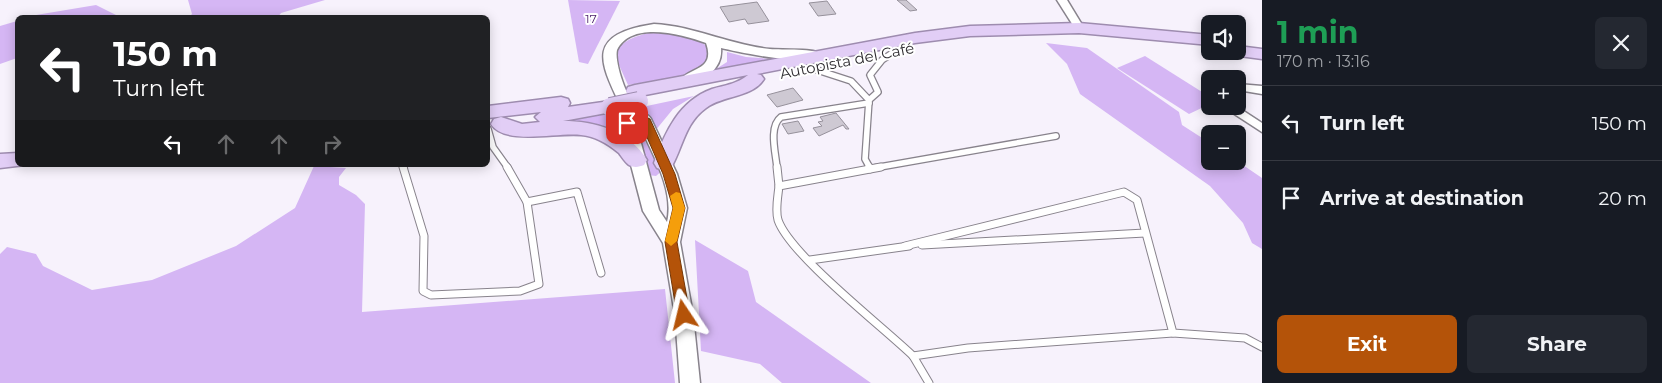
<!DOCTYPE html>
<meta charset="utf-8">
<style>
:root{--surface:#171b24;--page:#242831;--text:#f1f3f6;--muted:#9ea1a6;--line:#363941;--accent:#b45309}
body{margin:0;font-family:Montserrat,sans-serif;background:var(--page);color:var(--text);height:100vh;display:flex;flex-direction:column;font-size:19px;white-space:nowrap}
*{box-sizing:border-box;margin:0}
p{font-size:16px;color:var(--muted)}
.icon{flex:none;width:28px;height:28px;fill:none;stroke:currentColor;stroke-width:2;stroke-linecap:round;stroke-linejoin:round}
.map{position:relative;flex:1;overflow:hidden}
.drawer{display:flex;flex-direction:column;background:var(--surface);width:400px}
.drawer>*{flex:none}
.top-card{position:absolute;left:15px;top:15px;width:475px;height:152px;border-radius:8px;box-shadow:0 2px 12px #0003;background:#202124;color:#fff;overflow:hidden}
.buttons{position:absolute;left:1201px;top:15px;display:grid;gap:10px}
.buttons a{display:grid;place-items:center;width:45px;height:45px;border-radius:8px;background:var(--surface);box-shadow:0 2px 12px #0003;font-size:25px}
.pin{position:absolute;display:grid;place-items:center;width:42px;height:42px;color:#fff;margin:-21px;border-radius:10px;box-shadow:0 2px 8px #0006}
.me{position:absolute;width:55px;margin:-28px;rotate:350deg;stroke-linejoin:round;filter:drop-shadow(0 0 4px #0008)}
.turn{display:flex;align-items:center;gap:18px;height:105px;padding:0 15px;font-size:22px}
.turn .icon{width:65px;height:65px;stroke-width:2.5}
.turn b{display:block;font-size:35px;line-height:42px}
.lanes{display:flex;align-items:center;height:48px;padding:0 15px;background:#0003;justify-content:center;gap:25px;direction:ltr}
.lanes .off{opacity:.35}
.round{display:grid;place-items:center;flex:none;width:52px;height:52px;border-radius:8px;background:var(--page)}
.head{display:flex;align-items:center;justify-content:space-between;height:85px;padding:0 15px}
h1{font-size:30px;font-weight:700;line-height:38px;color:#1e9e55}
.primary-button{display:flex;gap:10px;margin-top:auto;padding:10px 15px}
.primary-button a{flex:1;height:58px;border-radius:8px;background:var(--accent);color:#fff;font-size:20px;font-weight:700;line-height:58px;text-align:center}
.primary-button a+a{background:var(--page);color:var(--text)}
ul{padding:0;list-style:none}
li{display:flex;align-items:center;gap:15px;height:75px;padding:0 15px;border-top:1px solid var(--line)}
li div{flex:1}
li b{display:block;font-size:19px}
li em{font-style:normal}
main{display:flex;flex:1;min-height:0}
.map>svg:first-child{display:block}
.green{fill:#d5b6f4}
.building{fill:#cec9d3;stroke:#96919b}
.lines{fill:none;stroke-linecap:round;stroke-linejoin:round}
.service-far1-casing{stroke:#88838c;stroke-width:8}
.service-casing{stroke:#88838c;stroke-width:9}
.minor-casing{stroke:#88838c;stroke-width:3}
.tertiary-casing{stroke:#88838c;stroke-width:3}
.trunk-casing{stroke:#9e8caf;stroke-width:3}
.service-far1{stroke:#fff;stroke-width:5.5}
.service{stroke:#fff;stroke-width:7}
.minor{fill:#fff;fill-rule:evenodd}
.tertiary{fill:#fff;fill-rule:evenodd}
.trunk{fill:#e2cef6;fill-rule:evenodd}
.trunk-bridge-casing{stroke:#9e8caf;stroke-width:20;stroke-linecap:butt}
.trunk-bridge{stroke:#e2cef6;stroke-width:18}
.route{fill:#b45309;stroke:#753606}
.slow{fill:#f59e0b}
.labels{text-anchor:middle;stroke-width:4;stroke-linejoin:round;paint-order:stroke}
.far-park-label{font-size:12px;fill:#4c226b;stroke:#fff}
.street-label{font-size:15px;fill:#2d2b2f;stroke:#fff}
</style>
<main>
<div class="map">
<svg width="1262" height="383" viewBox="0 0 1262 383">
<rect width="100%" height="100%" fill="#f7f2fc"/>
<g class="green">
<polygon points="188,0 325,0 281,13 278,17 188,18 192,14"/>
<polygon points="568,0 620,1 588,64 579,62"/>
<polygon points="96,5 120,17 28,17 36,15"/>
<polygon points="17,21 17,58 0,64 0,26"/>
<path d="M652,32C674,33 690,33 708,47L709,58C690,81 656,80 628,85L614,54C622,40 636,36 652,32Z"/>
<polygon points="1046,43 1087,48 1179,112 1182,125 1210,143 1210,161 1237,161 1262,178 1262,249 1252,243 1243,223 1210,186 1080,94 1067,64"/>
<polygon points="727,52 746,57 773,59 716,69 727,62"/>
<polygon points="1145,56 1210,97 1210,104 1189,114 1117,68"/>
<polygon points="694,96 673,109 655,131 642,107"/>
<polygon points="611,113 620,135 603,126 563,120"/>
<polygon points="635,127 664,169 656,176 648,175"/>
<polygon points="314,166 346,168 339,177 339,185 356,195 365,204 362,312 665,289 675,383 0,383 0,254 7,247 36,254 43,266 92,290 152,280 236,246 295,208"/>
<polygon points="695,240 748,271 756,302 871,383 782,383 760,364 701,351"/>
</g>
<g class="building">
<polygon points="897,0 906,0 917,10 910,11"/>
<polygon points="827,1 836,14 818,16 809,3"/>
<polygon points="757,2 769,21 748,24 745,19 729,22 720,7"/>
<polygon points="793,88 803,100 777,107 767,95"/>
<polygon points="836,113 849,129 846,129 843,125 819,136 813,128 822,126 818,122 823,121 820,117"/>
<polygon points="798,121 804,131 788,134 782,124"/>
</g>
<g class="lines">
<defs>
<g id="service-far1">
<polyline points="811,68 851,81 869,100 865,159 870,168"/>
<polyline points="869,100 878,92 870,75 882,60 894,52"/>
<polyline points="488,129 493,147 508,168"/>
<polyline points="403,166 404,168"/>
<path d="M777,168C776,154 768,127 781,117L869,103"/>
<polyline points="874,168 1056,136"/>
</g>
<g id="service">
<polyline points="403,167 424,236 423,291 431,295 520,291 539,284 527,202 507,167"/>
<polyline points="777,167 779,186"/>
<polyline points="869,167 870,169 881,167"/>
<path d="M870,169L779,186C778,196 775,210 778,220C790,255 883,327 913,356"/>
<polyline points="527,202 577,192 601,273"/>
<polyline points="922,245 1145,233"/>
<polyline points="905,246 1124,192 1137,200 1173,333 1245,338 1262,347"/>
<polyline points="810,260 909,246"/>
<polyline points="929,383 913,356 968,348 1173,333"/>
</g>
<g id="minor">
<polygon points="1057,0 1067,0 1084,28 1082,30 1076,30"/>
<polygon points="1238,84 1262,86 1262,94 1238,90"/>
<polygon points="1222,106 1236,106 1262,123 1262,132"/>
</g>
<path id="tertiary" d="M654,24C694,26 730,45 770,49C781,50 817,48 823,55C812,68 738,52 721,48C723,69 704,81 686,85L679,81C689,67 716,71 706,43C683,35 632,20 617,50C614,63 628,102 638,110C643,114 648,113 651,119L677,174L687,208L680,242L693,315L700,383H680L675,315L663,243L643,211L620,123L624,113C601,64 582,35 654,24ZM635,121L638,122C651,152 675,189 667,222L659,210Z"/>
<g id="trunk">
<path d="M1079,23L1210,35V45L1079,33L970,36L915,43L757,74L761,75L764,79C752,98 723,95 706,108C685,123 683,147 671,168L664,170L657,168L654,163C665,132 679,101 712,89C725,85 737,84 748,75L635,97L628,95L626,91L628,87L635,85L915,33L970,26Z"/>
<polygon points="1238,46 1262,49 1262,59 1232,55 1229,51 1238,51"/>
<path d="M561,97L568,99L570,103L568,107L610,101L617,103L619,107L617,111L563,121C595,121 630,131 647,160L644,165C639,167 634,168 629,165C625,162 622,157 619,153C608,144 595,136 581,135C558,132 505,146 491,124L494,119L501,117L522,124L540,122L535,117L541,112L488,118V106Z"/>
<polygon points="18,153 18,165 25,165 0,168 0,154"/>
</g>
</defs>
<use href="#service-far1" class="service-far1-casing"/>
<use href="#service" class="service-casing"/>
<use href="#minor" class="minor-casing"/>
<use href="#tertiary" class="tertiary-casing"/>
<use href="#trunk" class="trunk-casing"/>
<use href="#service-far1" class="service-far1"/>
<use href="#service" class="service"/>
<use href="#minor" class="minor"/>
<use href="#tertiary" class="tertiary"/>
<use href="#trunk" class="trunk"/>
<defs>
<polyline id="trunk-bridge" points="610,107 639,101"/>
</defs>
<use href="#trunk-bridge" class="trunk-bridge-casing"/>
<use href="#trunk-bridge" class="trunk-bridge"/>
</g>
<polygon class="route" points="631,110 650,119 675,174 685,208 677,242 690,315 689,319 679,319 677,315 665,242 673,208 663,174 640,121 634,118 631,125 627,126 622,123 627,111"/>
<polygon class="slow" points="676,192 680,193 685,208 677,241 671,246 665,241 673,208 670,196"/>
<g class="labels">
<g class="far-park-label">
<text x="591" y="23">17</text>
</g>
<g class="street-label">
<text transform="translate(847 61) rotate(-11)" y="5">Autopista del Café</text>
</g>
</g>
</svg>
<div class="buttons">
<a><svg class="icon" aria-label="sound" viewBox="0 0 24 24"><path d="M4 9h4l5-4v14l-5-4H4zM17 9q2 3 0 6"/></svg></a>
<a>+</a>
<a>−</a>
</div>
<div class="pin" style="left:627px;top:123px;background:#d93025"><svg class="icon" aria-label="arrive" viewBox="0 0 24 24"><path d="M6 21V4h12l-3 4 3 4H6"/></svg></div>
<svg class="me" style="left:684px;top:315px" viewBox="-20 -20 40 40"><path d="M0-17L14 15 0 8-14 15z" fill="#b45309" stroke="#fff" stroke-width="4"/></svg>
<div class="top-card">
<div class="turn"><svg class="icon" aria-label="left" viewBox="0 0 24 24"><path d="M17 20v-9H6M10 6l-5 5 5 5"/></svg><div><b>150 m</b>Turn left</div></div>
<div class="lanes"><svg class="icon" aria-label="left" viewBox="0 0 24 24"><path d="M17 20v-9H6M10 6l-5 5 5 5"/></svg><svg class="icon off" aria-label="ahead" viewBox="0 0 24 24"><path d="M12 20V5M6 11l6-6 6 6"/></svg><svg class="icon off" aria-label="ahead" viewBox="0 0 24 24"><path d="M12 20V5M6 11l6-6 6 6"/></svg><svg class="icon off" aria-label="right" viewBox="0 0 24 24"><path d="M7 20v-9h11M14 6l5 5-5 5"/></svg></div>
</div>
</div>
<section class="drawer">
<div class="head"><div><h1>1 min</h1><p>170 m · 13:16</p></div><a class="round"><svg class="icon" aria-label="close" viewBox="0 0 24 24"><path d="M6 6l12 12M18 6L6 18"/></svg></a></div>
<ul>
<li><svg class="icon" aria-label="left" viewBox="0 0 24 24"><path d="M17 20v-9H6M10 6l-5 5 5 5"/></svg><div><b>Turn left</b></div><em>150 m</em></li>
<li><svg class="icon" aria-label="arrive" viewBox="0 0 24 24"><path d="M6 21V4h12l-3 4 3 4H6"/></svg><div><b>Arrive at destination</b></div><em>20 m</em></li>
</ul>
<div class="primary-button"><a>Exit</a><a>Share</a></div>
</section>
</main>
